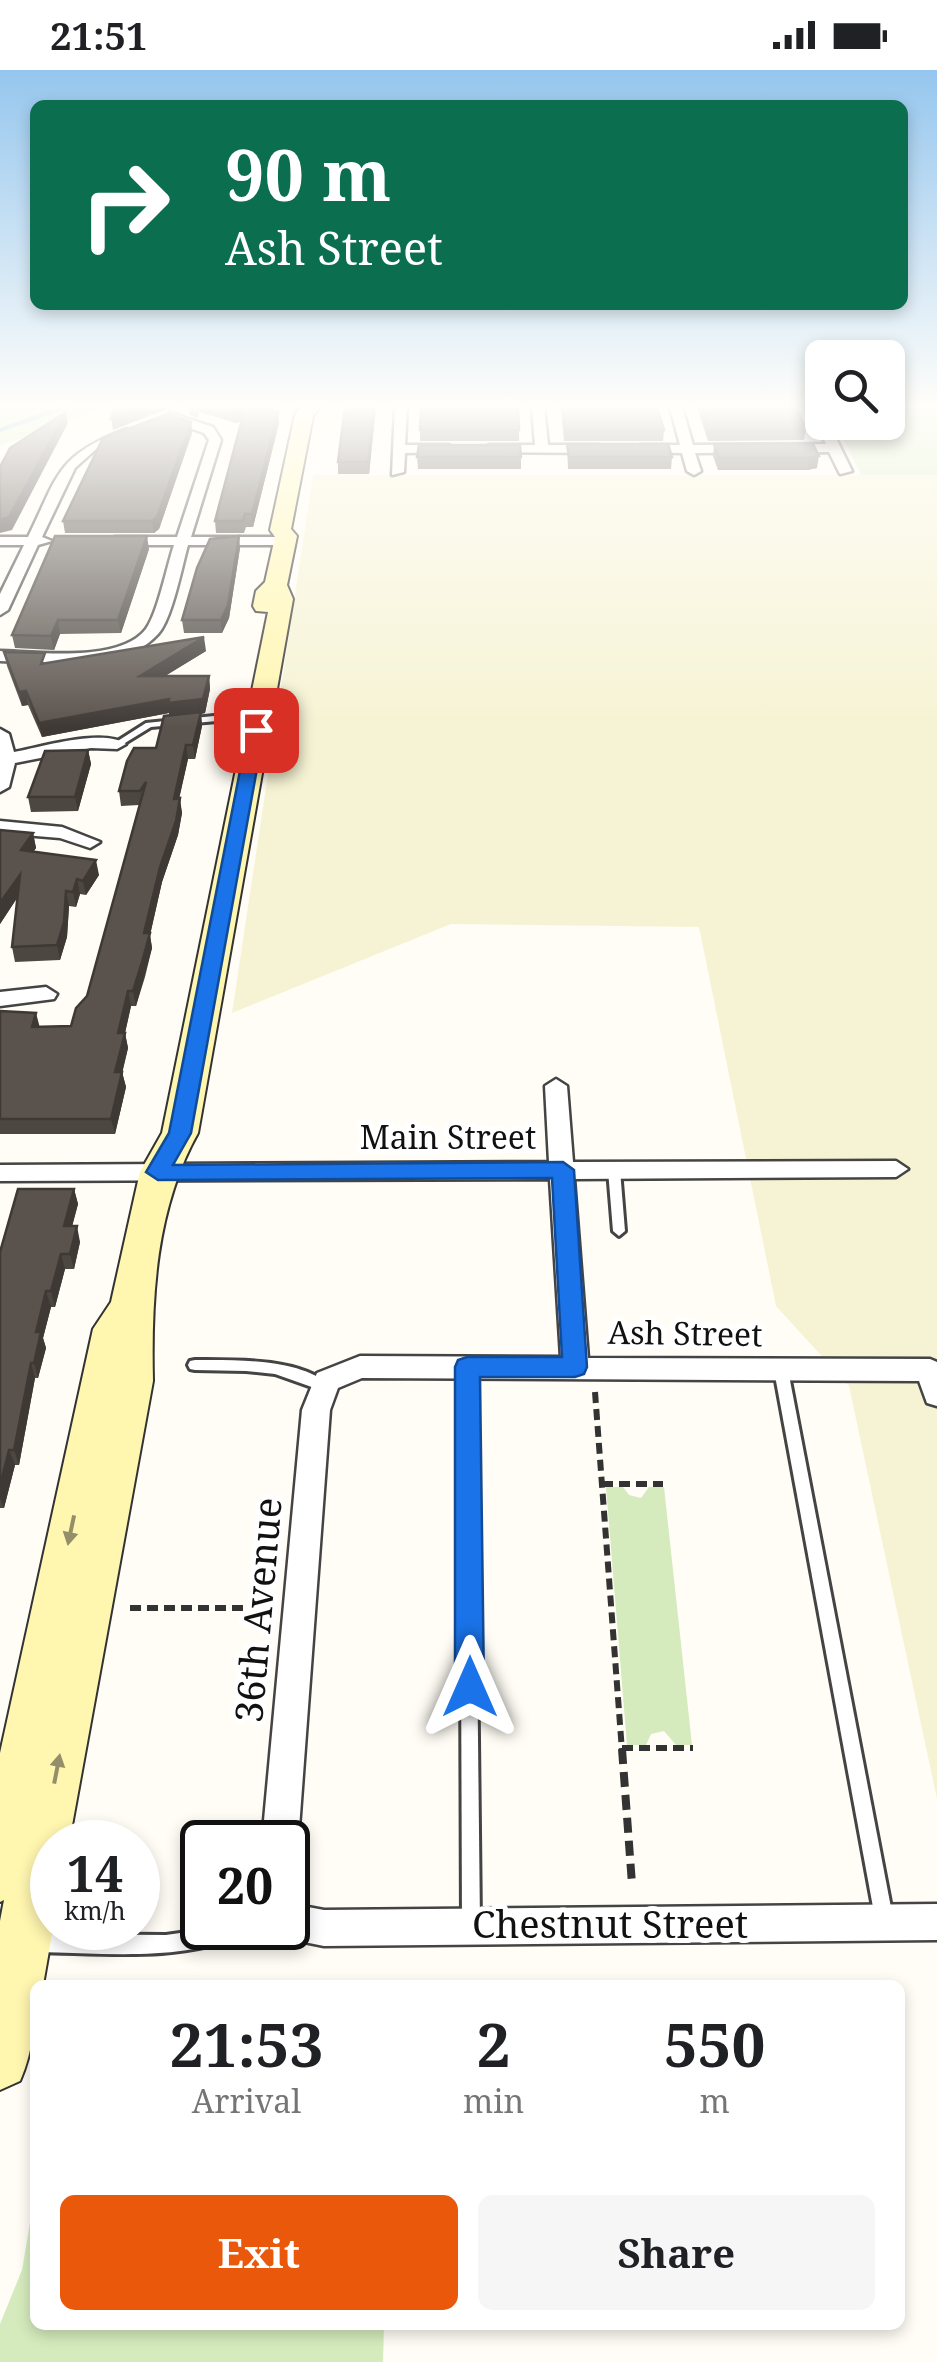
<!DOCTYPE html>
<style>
:root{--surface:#fff;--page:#f6f6f6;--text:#202124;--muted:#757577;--accent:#ea580c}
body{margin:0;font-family:"Noto Serif",serif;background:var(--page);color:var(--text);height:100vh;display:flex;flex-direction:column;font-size:38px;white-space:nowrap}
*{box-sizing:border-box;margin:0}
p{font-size:32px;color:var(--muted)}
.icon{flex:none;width:55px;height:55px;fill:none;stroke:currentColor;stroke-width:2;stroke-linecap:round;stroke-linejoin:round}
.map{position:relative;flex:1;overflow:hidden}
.details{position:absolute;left:30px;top:1910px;width:875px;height:350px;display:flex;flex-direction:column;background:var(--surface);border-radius:15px;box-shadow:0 5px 15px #0003}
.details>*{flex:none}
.hud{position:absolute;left:30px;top:30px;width:878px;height:210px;border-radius:15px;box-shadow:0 5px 15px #0003;background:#0b6e4f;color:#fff;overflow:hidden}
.buttons{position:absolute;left:805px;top:270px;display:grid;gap:20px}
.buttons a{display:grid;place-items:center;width:100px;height:100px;border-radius:15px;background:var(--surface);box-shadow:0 5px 15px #0003;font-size:50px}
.speed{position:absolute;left:30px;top:1750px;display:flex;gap:20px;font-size:50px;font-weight:700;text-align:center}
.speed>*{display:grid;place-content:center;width:130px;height:130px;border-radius:50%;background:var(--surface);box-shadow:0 5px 15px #0003;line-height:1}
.speed small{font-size:25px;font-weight:400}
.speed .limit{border:5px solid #111;border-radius:15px;background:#fff;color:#111}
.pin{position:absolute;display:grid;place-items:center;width:85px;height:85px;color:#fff;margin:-42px;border-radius:20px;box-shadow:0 5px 15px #0006}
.me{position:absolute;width:110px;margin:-55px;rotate:0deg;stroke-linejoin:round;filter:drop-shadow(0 0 8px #0008)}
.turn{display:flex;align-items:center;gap:35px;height:210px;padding:0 30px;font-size:45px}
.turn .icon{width:130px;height:130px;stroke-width:2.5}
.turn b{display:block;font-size:70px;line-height:85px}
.eta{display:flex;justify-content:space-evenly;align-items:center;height:170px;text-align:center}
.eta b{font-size:60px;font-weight:700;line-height:70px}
.action{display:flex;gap:20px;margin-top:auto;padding:20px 30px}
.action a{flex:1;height:115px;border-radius:15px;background:var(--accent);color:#fff;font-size:40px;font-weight:700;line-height:115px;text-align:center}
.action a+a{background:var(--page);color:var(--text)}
.status{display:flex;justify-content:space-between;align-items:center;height:70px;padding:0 50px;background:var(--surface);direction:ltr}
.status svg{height:28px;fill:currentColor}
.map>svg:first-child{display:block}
.farmland{fill:#f6f3d4}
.green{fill:#d5ebbd}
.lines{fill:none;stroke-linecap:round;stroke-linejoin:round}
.stream{stroke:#3f96cf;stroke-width:4}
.lane-casing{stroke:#444;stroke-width:6}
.street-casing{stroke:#444;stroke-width:5}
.secondary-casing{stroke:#333;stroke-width:4}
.path-far1{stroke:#333;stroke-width:6;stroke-dasharray:11 6;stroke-linecap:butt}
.path{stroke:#333;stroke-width:8;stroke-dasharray:15 8;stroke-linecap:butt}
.lane{fill:#fff;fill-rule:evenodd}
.street{fill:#fff;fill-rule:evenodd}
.secondary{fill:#fff6b0;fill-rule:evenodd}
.wall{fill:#4d4742}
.shaded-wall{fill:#3f3936}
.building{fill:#5a524d;stroke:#3f3936;stroke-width:2.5}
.oneway{fill:#948f68}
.route{fill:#1a73e8;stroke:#114b97;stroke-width:2.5}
.labels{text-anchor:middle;stroke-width:10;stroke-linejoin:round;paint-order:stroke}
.street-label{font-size:32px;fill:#111;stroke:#fff}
.near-street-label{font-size:38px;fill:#111;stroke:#fff}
</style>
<div class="status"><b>21:51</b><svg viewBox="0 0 49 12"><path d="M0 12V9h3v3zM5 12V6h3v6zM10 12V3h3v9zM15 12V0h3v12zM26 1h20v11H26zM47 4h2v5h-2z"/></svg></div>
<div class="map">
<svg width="937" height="2292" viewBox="0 0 937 2292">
<rect width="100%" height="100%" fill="#fffdf5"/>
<polygon class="farmland" points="313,405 937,405 937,1729 849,1316 776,1236 699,857 451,854 232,943"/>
<g class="green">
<polygon points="0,337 104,337 0,376"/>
<polygon points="888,337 937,337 937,405 861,405 836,353 888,352"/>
<polygon points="606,1417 623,1417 629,1425 641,1428 649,1417 664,1417 692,1675 676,1675 664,1661 651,1664 646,1675 627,1675"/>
<polygon points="35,2124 35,2255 384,2255 383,2292 0,2292 0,2254 22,2200"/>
</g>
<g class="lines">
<polyline class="stream" points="0,360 65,337"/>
<defs>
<g id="lane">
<polygon points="214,646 218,649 217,651 151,657 120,676 113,674 146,653"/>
<polygon points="614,1096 620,1100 625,1161 619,1166 613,1161 608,1100"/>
<path d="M195,1290C234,1290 301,1288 330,1316L328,1320L323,1321L275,1304L246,1301L195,1300L190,1299L188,1295L190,1291Z"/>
<polygon points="467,1292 472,1293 474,1297 480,1854 477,1860 471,1863 465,1860 462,1854 460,1297 462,1293"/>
<polygon points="781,1295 786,1296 788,1300 893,1848 890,1854 884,1857 878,1854 875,1848 774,1300 776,1296"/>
<path d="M215,1858H250L247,1864C179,1892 108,1883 36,1882L30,1879L27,1873L30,1867L36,1864L166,1865Z"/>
</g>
<g id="street">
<polygon points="395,337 407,337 405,375 449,375 455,379 453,382 405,383 404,402 392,405"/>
<polygon points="532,337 544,337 548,375 599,375 605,379 599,383 485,382 483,379 489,375 535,375"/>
<polygon points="670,337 682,337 693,375 826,374 808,337 820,337 822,352 828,352 852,401 840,404 829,382 695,383 701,401 694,405 687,401 682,383 635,382 633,379 639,375 680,375"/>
<path d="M170,343L213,357L221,370L191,467H285L292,471L285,475H188C182,496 172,549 158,564C122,604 48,592 0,591V581C38,582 120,593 146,559C158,542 167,496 174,475H115L108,471L115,467H177L209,370L204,363L166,350Z"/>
<path d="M126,359L136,362L95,380L75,398L42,467L52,471L38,475L8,540L0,545V524L24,475H0V467H28C59,404 56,386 126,359Z"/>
<path d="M0,659L9,664L14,682C41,677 104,658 126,674L117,679L91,678L15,693L9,717L0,722Z"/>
<polygon points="0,751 62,757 100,772 90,778 60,768 0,763"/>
<polygon points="46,917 57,924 54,929 0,936 0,922"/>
<polygon points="556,1009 567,1016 573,1092 896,1091 908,1099 896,1107 574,1109 588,1288 930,1289 937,1292 937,1336 927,1333 919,1311 362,1308 338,1318 330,1340 298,1772 288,1786 288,1772 262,1772 302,1340 317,1303 360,1286 561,1287 550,1109 0,1111 0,1095 549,1092 545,1016"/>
<polygon points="288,1825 308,1837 324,1840 937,1834 937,1870 324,1876 299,1871 277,1858 288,1858"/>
</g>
<path id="secondary" d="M301,337H320L313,346L291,459L297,466L287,515L293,529L198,1063C156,1138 151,1227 153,1311L69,1772H52L53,1858L43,1915H35C35,1949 34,1979 20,2011L0,2020V1851L4,1830L0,1832V1683L93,1259L111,1232L140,1102L162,1063L268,542L256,541L253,536L256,521L265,512L275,467L270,460L295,345Z"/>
</defs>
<use href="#lane" class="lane-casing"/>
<use href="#street" class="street-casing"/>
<use href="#secondary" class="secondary-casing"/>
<g class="path-far1">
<polyline points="595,1322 622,1681"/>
<polyline points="602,1414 663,1414"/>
<polyline points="130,1538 274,1538"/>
<polyline points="622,1678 693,1678"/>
</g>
<g class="path">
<polyline points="622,1679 632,1814"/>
<polyline points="31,2075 35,2075"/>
</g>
<use href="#lane" class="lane"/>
<use href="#street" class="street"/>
<use href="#secondary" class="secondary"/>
</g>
<g class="wall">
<polygon points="189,337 277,337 270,340 279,353 253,457 246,457 244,463 216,463 215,451 242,351 236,353 199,342 197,348 190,345"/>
<polygon points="345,337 376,337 369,404 338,404 338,392"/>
<polygon points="561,337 657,337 664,360 663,371 564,371"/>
<polygon points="697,337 796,337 806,359 804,370 708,371"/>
<polygon points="191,352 192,363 159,459 154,463 65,463 63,451"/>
<rect x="420" y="360" width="99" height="11"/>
<polygon points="567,374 672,387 671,399 568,399"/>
<polygon points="714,374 813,374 817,398 807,400 718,400 713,386"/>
<polygon points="417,387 521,387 521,399 418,399"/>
<polygon points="240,478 229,548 222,563 184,563 182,550"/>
<polygon points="149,479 121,563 60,564 54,580 15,578 12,565"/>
<polygon points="206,581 165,606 209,606 210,619 205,643 201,644 202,656 195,689 188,689 179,728 182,743 178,765 162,812 150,865 152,878 145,907 136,936 131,936 125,963 128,978 122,1002 126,1017 115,1064 0,1064 0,941 39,957 71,956 87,926 139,735 121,736 119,721 156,678 169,645 169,643 42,667 28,635 22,636 7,596 4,582 47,593"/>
<polygon points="88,680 91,694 78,741 31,742 28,727"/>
<polygon points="0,760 33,763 36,778 33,782 99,805 86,825 80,824 76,837 69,836 67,867 60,890 15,892 12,877 17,828 0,854"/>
<polygon points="74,1119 78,1134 72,1156 80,1172 74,1199 65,1199 55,1237 51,1237 43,1268 46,1278 38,1308 35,1308 19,1395 15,1395 4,1438 0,1438 0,1440 0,1182"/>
</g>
<g class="shaded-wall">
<polygon points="141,337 172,337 113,360 111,348"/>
<polygon points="374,337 376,337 369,404 368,392"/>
<polygon points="245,338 246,349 236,353 235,342"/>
<polygon points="66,342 68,353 12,460 0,463 0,450"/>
<polygon points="278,342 279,353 253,457 252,444"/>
<polygon points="191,352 192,363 159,459 154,463 152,451"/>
<polygon points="819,386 817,398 807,400 809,388"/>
<polygon points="147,466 149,479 121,563 118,550"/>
<polygon points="239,466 240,478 229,548 222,563 221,550"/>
<polygon points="58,550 60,564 54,580 51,566"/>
<polygon points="204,567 206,581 142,620 140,606"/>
<polygon points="209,606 210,619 205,643 201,644 202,656 195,689 193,675 170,647 169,643 42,667 39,653"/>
<polygon points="26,621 28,635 22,636 19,622"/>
<polygon points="186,675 188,689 176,743 174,729"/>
<polygon points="88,680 91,694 78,741 75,727"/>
<polygon points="180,728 182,743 178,765 162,812 150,865 152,878 136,936 133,921 144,863 160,797"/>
<polygon points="33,763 36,778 24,795 21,780"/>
<polygon points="96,790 99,805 86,825 83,811"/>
<polygon points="20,805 23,819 0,854 0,833"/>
<polygon points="77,809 80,824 76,837 73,822"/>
<polygon points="66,821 69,836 67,867 60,890 57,875"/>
<polygon points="128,921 131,936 125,963 128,978 119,1017 115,1002 118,963"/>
<polygon points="36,943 40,958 32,957"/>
<polygon points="122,1002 126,1017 115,1064 111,1049"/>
<polygon points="74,1119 78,1134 68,1172 64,1156"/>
<polygon points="77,1156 80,1172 74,1199 70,1184"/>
<polygon points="61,1184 65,1199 55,1237 51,1221"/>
<polygon points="46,1221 51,1237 43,1268 46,1278 38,1308 34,1293 36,1262"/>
<polygon points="31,1293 35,1308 19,1395 14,1380"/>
<polygon points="9,1380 15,1395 4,1438 0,1428 0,1416"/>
</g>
<g class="building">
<polygon points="116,337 141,337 111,348"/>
<polygon points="218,337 260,337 278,342 252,444 245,444 243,451 215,451 245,338 235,342"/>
<polygon points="345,337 374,337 368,392 338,392"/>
<polygon points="421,337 518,337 519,360 420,360"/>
<polygon points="562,337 657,337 664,360 565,360"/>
<polygon points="702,337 796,337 806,359 709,360"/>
<polygon points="66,342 9,447 0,450 0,397 10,378"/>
<polygon points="168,344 191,352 157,447 152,451 63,451 103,368"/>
<polygon points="567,374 668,374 672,387 569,387"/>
<polygon points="714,374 813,374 819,386 809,388 719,388"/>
<polygon points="419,375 520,375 521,387 417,387"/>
<polygon points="55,466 147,466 118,550 58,550 51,566 12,565"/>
<polygon points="239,466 228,535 221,550 182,550 197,498 210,469"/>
<polygon points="204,567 140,606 209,606 203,629 168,633 169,629 39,653 26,621 19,622 4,582 45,583 41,594"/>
<polygon points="201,642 193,675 186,675 174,729 180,728 176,751 160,797 144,863 150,863 142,892 133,921 128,921 118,963 125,963 115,1002 122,1002 111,1049 0,1049 0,941 36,943 32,957 71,956 76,938 87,926 146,712 140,721 119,721 127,691 134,678 156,678 164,646"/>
<polygon points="88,680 75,727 28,727 45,681"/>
<polygon points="0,760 33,763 21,780 96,790 83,811 77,809 73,822 66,821 64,852 57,875 12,877 20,805 0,833"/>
<polygon points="18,1119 74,1119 64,1156 77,1156 70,1184 61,1184 51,1221 46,1221 36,1262 41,1262 34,1293 31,1293 14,1380 9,1380 0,1416 0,1182"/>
</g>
<defs><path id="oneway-solid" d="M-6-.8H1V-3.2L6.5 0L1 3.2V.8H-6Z" transform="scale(2.5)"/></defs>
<g class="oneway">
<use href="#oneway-solid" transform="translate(71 1460) rotate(102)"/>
<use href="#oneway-solid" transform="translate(57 1699) rotate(-79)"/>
</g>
<linearGradient id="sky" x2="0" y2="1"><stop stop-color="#95c6ee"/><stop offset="0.51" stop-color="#fffefa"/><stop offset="1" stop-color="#fffefa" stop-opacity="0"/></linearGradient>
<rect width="937" height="658" fill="url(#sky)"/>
<polygon class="route" points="256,656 264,660 191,1063 173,1095 563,1092 574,1100 587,1297 584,1304 575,1307 480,1307 484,1617 480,1626 470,1630 459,1626 455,1617 455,1297 458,1290 467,1287 562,1287 552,1108 158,1110 146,1102 169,1063 248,660"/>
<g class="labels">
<g class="street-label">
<text x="448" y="1079">Main Street</text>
<text transform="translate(685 1264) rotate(1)" y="11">Ash Street</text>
</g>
<g class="near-street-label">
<text transform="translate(259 1540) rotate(-85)" y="13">36th Avenue</text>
<text x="610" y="1868">Chestnut Street</text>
</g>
</g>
</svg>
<div class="buttons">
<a><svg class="icon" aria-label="search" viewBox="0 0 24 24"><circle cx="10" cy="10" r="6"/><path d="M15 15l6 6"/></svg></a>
</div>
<div class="speed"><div>14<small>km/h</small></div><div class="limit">20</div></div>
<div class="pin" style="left:256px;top:660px;background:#d93025"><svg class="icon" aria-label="arrive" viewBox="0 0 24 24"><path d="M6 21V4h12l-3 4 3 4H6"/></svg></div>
<svg class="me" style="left:470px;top:1617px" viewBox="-20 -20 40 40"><path d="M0-17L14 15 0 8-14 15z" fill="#1a73e8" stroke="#fff" stroke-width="4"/></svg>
<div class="hud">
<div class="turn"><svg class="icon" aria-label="right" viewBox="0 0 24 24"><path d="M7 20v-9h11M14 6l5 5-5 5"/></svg><div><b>90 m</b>Ash Street</div></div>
</div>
<section class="details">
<div class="eta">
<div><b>21:53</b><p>Arrival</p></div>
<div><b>2</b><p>min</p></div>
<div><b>550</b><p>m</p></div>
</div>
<div class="action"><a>Exit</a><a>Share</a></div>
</section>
</div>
